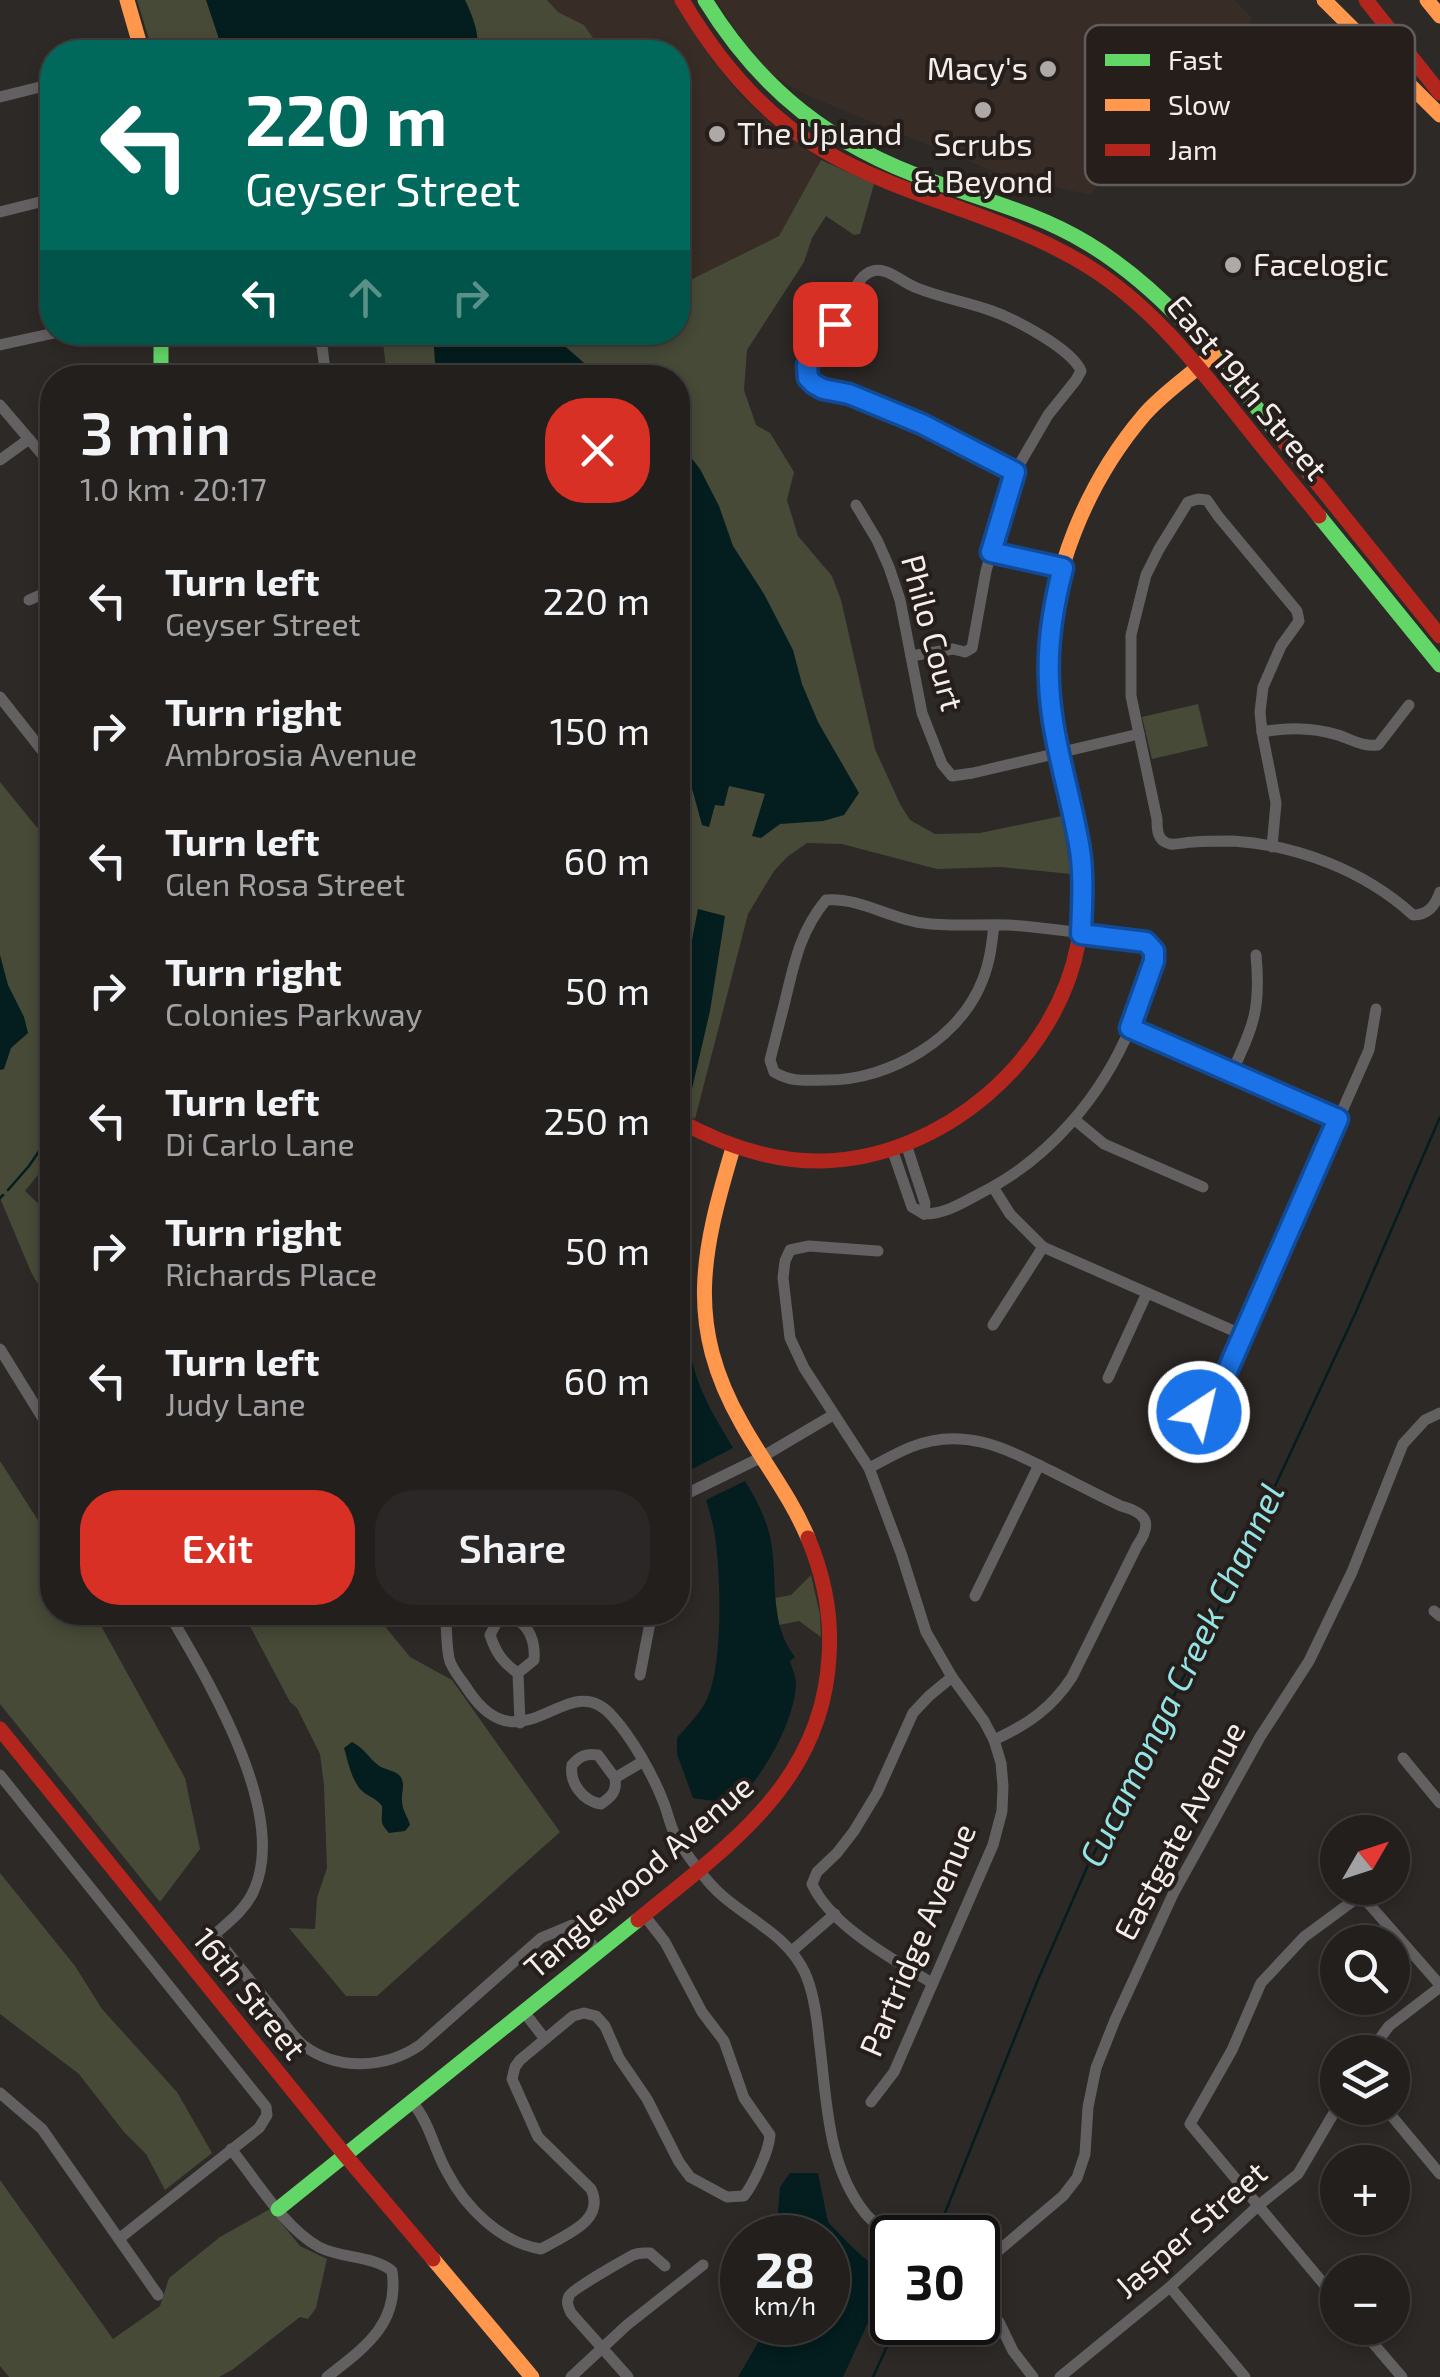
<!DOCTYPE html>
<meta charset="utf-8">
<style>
:root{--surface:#221f1d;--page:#2a2726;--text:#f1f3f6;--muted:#a2a2a4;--line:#3f3d3b;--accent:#d93025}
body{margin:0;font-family:"Exo 2",sans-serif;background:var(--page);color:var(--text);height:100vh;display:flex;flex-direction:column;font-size:38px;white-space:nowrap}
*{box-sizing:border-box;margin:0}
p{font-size:32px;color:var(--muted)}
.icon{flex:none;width:55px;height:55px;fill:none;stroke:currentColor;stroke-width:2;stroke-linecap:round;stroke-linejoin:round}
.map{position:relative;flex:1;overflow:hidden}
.panel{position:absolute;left:40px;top:365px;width:650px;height:1260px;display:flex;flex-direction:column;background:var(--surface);border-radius:40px;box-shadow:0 5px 15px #0003,0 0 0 2px var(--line)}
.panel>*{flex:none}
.top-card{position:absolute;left:40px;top:40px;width:650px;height:305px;border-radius:40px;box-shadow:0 5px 15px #0003,0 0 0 2px var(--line);background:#00695c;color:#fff;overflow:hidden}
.needle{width:65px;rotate:51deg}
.controls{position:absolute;left:1320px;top:1815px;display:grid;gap:20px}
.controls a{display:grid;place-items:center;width:90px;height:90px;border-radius:50%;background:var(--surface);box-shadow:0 5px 15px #0003,0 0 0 2px var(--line);font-size:50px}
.speed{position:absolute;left:720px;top:2215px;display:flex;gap:20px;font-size:50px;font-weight:700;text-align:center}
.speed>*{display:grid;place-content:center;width:130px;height:130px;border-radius:50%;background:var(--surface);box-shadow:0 5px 15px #0003,0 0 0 2px var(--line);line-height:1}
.speed small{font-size:25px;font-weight:400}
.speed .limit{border:5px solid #111;border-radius:15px;background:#fff;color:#111}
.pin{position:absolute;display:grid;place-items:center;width:85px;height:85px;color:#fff;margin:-42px;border-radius:20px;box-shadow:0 5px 15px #0006}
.me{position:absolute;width:110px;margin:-55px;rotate:35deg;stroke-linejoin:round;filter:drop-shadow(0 0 8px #0008)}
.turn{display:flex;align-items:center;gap:35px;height:210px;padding:0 40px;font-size:45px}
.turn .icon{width:130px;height:130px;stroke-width:2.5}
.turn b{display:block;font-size:70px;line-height:85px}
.lanes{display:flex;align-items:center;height:95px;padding:0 40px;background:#0003;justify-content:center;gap:50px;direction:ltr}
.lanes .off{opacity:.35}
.round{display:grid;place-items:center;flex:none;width:105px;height:105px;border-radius:40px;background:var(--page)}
.overview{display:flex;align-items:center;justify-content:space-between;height:170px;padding:0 40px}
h1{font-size:60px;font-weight:600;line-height:75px}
.action{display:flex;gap:20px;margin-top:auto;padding:20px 40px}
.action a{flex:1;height:115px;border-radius:40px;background:var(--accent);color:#fff;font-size:40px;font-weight:600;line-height:115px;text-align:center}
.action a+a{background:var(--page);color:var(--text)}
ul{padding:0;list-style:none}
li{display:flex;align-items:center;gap:30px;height:130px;padding:0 40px}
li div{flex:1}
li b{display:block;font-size:38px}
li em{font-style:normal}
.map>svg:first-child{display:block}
.built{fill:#372c26}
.green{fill:#474a37}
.water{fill:#041d1e}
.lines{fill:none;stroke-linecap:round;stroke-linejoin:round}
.stream{stroke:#041d1e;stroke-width:2.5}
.street{stroke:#636061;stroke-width:11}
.fast{stroke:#63d668;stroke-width:15}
.slow{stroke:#ff974d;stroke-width:15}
.jam{stroke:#b3261e;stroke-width:15}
.route-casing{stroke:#114b97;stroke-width:25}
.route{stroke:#1a73e8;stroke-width:18}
.poi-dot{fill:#aea9a7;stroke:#251e1b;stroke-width:4}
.labels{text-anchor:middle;stroke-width:8;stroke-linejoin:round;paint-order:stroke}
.poi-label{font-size:32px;fill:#f3eeec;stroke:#251e1b;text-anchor:start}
.street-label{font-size:32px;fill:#f3eeec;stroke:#251e1b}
.water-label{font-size:35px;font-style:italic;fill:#94e3e5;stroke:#251e1b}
.key{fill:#251e1b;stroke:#635c5a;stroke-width:2.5}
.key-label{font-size:28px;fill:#f3eeec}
</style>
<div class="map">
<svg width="1440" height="2377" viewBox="0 0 1440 2377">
<rect width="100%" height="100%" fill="#2d2927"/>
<g class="built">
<polygon points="547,0 675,0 709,55 740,95 779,131 821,160 779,236 678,286 678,52 603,52 584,25 558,12"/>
<polygon points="716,0 1234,0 1253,19 1090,195 1000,174 808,96 772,75 749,50"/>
</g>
<g class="green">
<polygon points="137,0 547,0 558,12 584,25 603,52 153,52"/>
<polygon points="821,160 874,184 860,234 854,235 826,216 812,238 804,262 747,350 744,390 756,425 770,433 794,472 787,500 798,536 832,576 841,600 875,749 900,804 910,820 935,834 980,833 1062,816 1071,874 1001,867 937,869 842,844 807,843 787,857 774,871 748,914 695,1119 678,1109 678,378 387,377 382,333 678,332 678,286 779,236"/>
<polygon points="1198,704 1208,746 1152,759 1142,717"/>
<polygon points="0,782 52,846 52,1157 25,1191 52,1217 52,1309 31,1272 0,1198"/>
<polygon points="0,1461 52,1542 52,1612 94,1613 185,1778 200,1849 160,1902 0,1704"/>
<polygon points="811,1575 820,1615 821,1637 799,1621 779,1625 775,1598 791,1595"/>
<polygon points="243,1613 374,1613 410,1657 452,1680 560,1832 377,1996 346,1996 289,1928 315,1929 317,1898 327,1868 324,1785 320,1754 297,1708 290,1702"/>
<polygon points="0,1873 75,1966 102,2009 177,2092 212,2153 165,2190 146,2154 124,2132 79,2074 0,2014"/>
<polygon points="0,2180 113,2339 160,2306 169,2278 220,2237 270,2209 300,2246 327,2259 316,2308 308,2319 300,2317 232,2370 219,2377 9,2377 0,2366"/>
</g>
<g class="water">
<path d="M206,0H465C473,17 480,34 477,52H219L218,36Z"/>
<polygon points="433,333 550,333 600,377 436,377"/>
<polygon points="678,441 700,469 719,506 733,546 764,594 793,650 802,684 818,722 859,793 844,815 823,821 780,824 761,838 752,836 765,794 729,786 724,806 715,805 709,827 702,825 693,792 678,751"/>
<polygon points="698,909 725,916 710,1011 691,1093 678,1091 678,999 684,981"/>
<polygon points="0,955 8,985 24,1017 28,1033 11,1048 4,1069 0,1070"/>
<path d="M678,1137L684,1142C681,1218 673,1298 695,1372C703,1399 719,1424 733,1448L692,1469L678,1442Z"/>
<path d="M745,1481C758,1502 769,1524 772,1548C777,1586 770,1625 795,1657L790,1661C792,1669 796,1676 796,1684C794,1724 762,1777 735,1804L693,1798L677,1754V1738C686,1727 700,1714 706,1701C724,1667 721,1568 714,1530C712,1520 709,1510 706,1500Z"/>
<path d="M352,1742C364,1748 368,1757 378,1765C384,1770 395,1770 400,1776C406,1784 401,1793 402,1801C402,1810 408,1817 410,1825L405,1831L389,1833C378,1821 383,1820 382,1806C375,1797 368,1797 361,1790C351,1779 348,1761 344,1748Z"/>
<polygon points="790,2173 818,2173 828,2222 852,2247 888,2279 843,2377 738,2377 769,2324 778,2327 779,2323 828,2322 828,2238 776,2237 780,2187"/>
</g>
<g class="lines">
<g class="stream">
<polyline points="8,1190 29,1166 52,1132"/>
<polyline points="0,1198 3,1195"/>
<polyline points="935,2238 1037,1982 1088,1865 1218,1609 1355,1314 1440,1117"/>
<polyline points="873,2377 898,2322"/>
</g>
<g class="street">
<polyline points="0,97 52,84"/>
<polyline points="0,212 52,199"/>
<polyline points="310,332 322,346 326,378"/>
<polyline points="0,345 59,332"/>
<polyline points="0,405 52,466"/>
<polyline points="0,460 29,439"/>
<polyline points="856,505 877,540 889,567 900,600 922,713 942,764 952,776 973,773 1139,734"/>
<polyline points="991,552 1063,568"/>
<polyline points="29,600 52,590"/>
<path d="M911,656L953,649L965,652L972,648L986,571L1015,472L1048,415L1076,380L1081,371C1072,349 1015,319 992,311C967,302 942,298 917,288C902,283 884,263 868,273C857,279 853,295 847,305C836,323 825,340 812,357L807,365L808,378L814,385L823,389L849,394L922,424L1015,472"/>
<polyline points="0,697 52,763"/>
<path d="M1262,732C1288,727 1313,727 1338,735C1353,740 1363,747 1378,745L1409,705"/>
<path d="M1272,847L1276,803L1262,732L1260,712L1263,687L1281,646L1299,621L1297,611L1218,516L1207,500L1198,499L1188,502L1159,549L1146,575L1131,635V696L1157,819C1157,830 1157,841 1170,844C1177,845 1186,842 1193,842C1207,841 1220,841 1233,841C1297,845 1365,871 1413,915C1428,915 1435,906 1440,892"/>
<polyline points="1130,1028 1339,1119"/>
<path d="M1232,1072C1254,1025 1261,1008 1256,955"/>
<polyline points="1075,1120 1104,1144 1203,1187"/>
<polyline points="906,1144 925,1203 924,1214"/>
<polyline points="892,1149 912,1207 924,1214"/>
<polyline points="993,1187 1010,1214 1043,1247 1243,1335"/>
<path d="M924,1214C945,1214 962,1203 981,1193C1049,1159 1102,1096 1131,1026C1140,1005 1146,982 1154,961L1153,951L1146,942C1101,936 1054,928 1008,925C979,924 951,927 923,923C891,919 858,897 826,900C797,935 793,971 782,1013C778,1029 774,1044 770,1060L774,1072C793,1083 806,1080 827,1080C890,1080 960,1039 983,979C990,961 992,943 994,925"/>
<polyline points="993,1325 1043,1247"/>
<polyline points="0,1349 52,1433"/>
<polyline points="1108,1378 1147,1293"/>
<polyline points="1199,1412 1221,1385 1369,1050 1376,1009"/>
<path d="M869,1468C883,1461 896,1453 911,1447C963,1426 1005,1448 1051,1471C1075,1483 1098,1495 1121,1506C1147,1513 1153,1523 1137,1546L1072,1677C1052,1708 1027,1725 994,1740"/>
<polyline points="678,1498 762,1457 833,1415"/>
<polyline points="975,1596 1039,1465"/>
<polyline points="1434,1611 1440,1616"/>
<path d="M168,1612C207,1679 289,1812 254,1890C246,1909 229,1922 214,1935C235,1962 256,1988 278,2015C285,2024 293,2037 303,2045C337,2071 385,2069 420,2045L541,1938L572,1925L599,1952"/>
<path d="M445,1612C447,1627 446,1643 449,1658C451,1669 462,1680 468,1690C523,1772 568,1663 613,1717C632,1738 653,1775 663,1801C668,1813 670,1826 676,1837C685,1852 696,1867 707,1880C736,1916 785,1929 805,1973C814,1993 817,2017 819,2039C827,2098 826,2164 865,2213C872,2222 884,2230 893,2238"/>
<path d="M518,1673C503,1663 496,1653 490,1635L498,1620C524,1611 536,1638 534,1660L518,1673L520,1723"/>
<polyline points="640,1675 652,1612"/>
<polyline points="1403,1758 1440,1803"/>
<polyline points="0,1775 266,2107 267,2115 259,2128 120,2238"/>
<path d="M615,1778C617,1792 612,1796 601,1804C583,1801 569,1783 572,1765C580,1756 586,1753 598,1755L615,1778L642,1762"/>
<polyline points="1336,1860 1338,1863"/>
<polyline points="1355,1888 1440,1985"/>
<polyline points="792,1951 835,1914"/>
<path d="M932,1983C894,1960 831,1926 812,1884L817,1872L837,1853L854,1831L877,1793L913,1713L929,1696L952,1677"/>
<polyline points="524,2012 545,2039"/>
<polyline points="1370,2052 1389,2026 1440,1987"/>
<polyline points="0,2093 42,2129 158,2295"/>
<polyline points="871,2102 894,2072 993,1845 1002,1811 1003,1786 1001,1763 994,1740 984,1721 952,1677 926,1632 901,1553 869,1468 804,1368 790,1338 783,1278 785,1261 790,1250 809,1246 878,1251"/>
<path d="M413,2103C430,2124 434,2149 447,2172C465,2207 501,2243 541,2249C565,2235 606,2221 591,2189L538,2137L512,2079L515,2067L520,2060L573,2016L584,2013L596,2016L605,2026L619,2058L647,2099L679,2162L690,2177L727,2197L744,2196C754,2183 769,2151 770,2135L744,2098L724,2041L702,2012L665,1942L644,1915"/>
<polyline points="1385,2108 1440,2174"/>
<path d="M231,2149C256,2180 285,2229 319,2247C342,2259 372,2255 392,2271C400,2324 364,2348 327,2377"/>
<polyline points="978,2268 1063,2196 1077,2178 1085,2154 1088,2107 1096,2068 1115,2020 1174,1892 1260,1737 1309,1661 1352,1572 1403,1444 1425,1420 1440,1413"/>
<polyline points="1170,2287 1245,2377"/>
<polyline points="978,2296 999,2322 1013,2351 1033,2377"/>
<polyline points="1338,2301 1190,2124 1232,2050 1261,1983 1304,1937 1361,1895"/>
<polyline points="1360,2328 1402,2377"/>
<polyline points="571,2377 627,2325 703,2265"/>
<path d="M628,2377L571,2313C568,2306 566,2303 569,2296C571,2290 624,2260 633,2255C641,2252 641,2253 650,2253L665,2266"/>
<polyline points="1060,2377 1170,2287 1259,2205 1298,2174 1338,2106"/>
</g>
<g class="fast">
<path d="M705,0C761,91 832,146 932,181C985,200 1039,214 1087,243C1167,291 1223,366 1280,437"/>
<polyline points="161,332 161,378"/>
<polyline points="1319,516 1440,665"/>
<polyline points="278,2209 638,1920"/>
</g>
<g class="slow">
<polyline points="127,0 142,52"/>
<polyline points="1324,0 1440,115"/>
<polyline points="1427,0 1440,16"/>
<path d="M1065,777C1057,740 1048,701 1048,663C1048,575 1087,482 1144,415C1164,392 1191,375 1213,354"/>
<path d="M733,1148C702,1252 685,1324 742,1424C763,1462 791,1497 808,1538"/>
<polyline points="433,2259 532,2377"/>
</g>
<g class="jam">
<path d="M682,0C718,61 763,116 826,152C909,200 1007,215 1089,267C1150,305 1194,361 1238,416C1265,450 1292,483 1319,516"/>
<polyline points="1366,0 1440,93"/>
<polyline points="1280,437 1440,636"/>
<path d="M678,1120C723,1145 771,1162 823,1161C942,1158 1056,1060 1078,944C1089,888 1077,832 1065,777"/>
<polyline points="0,1729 345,2155 433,2259"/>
<path d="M638,1920C727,1846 822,1784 829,1657C832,1616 824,1576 808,1538"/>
</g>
</g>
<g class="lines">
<defs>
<path id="route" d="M835,324L807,365L808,378L814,384L823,389L849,394L922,424L1015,472L991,552L1063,568C1053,606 1047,643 1049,682C1051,739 1071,794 1080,850C1084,877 1082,906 1081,934L1146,942L1154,951V961L1130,1028L1338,1119L1221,1385L1199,1412"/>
</defs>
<use href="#route" class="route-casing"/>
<use href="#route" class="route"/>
</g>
<g class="poi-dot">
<circle cx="1048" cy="69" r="10"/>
<circle cx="983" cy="110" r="10"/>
<circle cx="717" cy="134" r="10"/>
<circle cx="1233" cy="265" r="10"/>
</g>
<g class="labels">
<g class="poi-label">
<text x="1028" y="80" text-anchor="end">Macy's</text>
<text x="737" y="145">The Upland</text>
<text x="983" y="156" text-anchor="middle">Scrubs<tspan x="983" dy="37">&amp; Beyond</tspan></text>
<text x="1253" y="276">Facelogic</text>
</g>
<g class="street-label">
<text transform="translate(1247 388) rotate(50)" y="11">East 19th Street</text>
<text transform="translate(932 633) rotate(75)" y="11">Philo Court</text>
<text transform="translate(1180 1831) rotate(-62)" y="11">Eastgate Avenue</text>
<text transform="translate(639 1877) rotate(-41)" y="11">Tanglewood Avenue</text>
<text transform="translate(918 1940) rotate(-67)" y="11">Partridge Avenue</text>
<text transform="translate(249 1994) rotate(51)" y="11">16th Street</text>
<text transform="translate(1191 2230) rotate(-41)" y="11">Jasper Street</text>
</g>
<g class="water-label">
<text transform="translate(1182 1675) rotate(-64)" y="12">Cucamonga Creek Channel</text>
</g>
</g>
<rect x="1085" y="25" width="330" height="160" rx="15" class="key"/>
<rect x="1105" y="54" width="45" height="12" fill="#63d668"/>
<rect x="1105" y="99" width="45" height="12" fill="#ff974d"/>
<rect x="1105" y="144" width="45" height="12" fill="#b3261e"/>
<g class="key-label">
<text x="1168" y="70">Fast</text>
<text x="1168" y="115">Slow</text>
<text x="1168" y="160">Jam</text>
</g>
</svg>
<div class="controls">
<a><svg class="needle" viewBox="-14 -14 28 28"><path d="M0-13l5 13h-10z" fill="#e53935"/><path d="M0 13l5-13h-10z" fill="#a2a2a4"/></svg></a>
<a><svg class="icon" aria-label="search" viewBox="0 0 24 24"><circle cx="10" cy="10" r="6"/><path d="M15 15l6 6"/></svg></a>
<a><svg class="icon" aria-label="layers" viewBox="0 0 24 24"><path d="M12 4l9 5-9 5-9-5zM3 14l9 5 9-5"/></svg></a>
<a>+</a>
<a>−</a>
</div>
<div class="speed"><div>28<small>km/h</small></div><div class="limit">30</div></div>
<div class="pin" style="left:835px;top:324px;background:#d93025"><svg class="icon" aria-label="arrive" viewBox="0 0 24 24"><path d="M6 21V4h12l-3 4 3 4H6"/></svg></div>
<svg class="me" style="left:1199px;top:1412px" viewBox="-20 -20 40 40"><circle r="17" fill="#1a73e8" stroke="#fff" stroke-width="3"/><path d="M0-11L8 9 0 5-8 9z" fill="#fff"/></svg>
<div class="top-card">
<div class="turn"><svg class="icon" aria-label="left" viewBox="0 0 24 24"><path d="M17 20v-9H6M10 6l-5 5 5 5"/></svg><div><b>220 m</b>Geyser Street</div></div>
<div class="lanes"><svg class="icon" aria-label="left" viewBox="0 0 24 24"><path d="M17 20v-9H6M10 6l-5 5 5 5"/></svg><svg class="icon off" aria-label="ahead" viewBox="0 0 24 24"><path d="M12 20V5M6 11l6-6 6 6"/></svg><svg class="icon off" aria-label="right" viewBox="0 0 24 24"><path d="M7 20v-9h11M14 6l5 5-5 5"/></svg></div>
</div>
<section class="panel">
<div class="overview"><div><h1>3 min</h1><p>1.0 km · 20:17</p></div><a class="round" style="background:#d93025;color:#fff"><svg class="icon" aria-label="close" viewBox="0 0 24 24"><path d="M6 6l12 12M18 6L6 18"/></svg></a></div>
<ul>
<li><svg class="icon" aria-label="left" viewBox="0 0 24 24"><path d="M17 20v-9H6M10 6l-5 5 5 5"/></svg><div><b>Turn left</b><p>Geyser Street</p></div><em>220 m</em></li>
<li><svg class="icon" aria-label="right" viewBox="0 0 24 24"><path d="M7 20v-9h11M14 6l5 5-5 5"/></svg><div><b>Turn right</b><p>Ambrosia Avenue</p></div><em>150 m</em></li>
<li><svg class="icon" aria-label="left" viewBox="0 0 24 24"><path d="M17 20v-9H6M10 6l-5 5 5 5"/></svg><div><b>Turn left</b><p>Glen Rosa Street</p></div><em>60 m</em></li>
<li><svg class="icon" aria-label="right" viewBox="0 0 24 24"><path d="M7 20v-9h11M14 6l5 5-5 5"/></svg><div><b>Turn right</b><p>Colonies Parkway</p></div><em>50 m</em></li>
<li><svg class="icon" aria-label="left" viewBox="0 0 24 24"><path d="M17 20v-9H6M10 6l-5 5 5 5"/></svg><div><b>Turn left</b><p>Di Carlo Lane</p></div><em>250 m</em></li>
<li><svg class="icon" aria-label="right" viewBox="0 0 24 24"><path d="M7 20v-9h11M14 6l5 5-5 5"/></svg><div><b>Turn right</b><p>Richards Place</p></div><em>50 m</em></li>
<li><svg class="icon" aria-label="left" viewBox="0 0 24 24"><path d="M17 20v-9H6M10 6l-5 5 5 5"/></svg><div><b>Turn left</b><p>Judy Lane</p></div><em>60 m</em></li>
</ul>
<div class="action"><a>Exit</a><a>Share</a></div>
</section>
</div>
